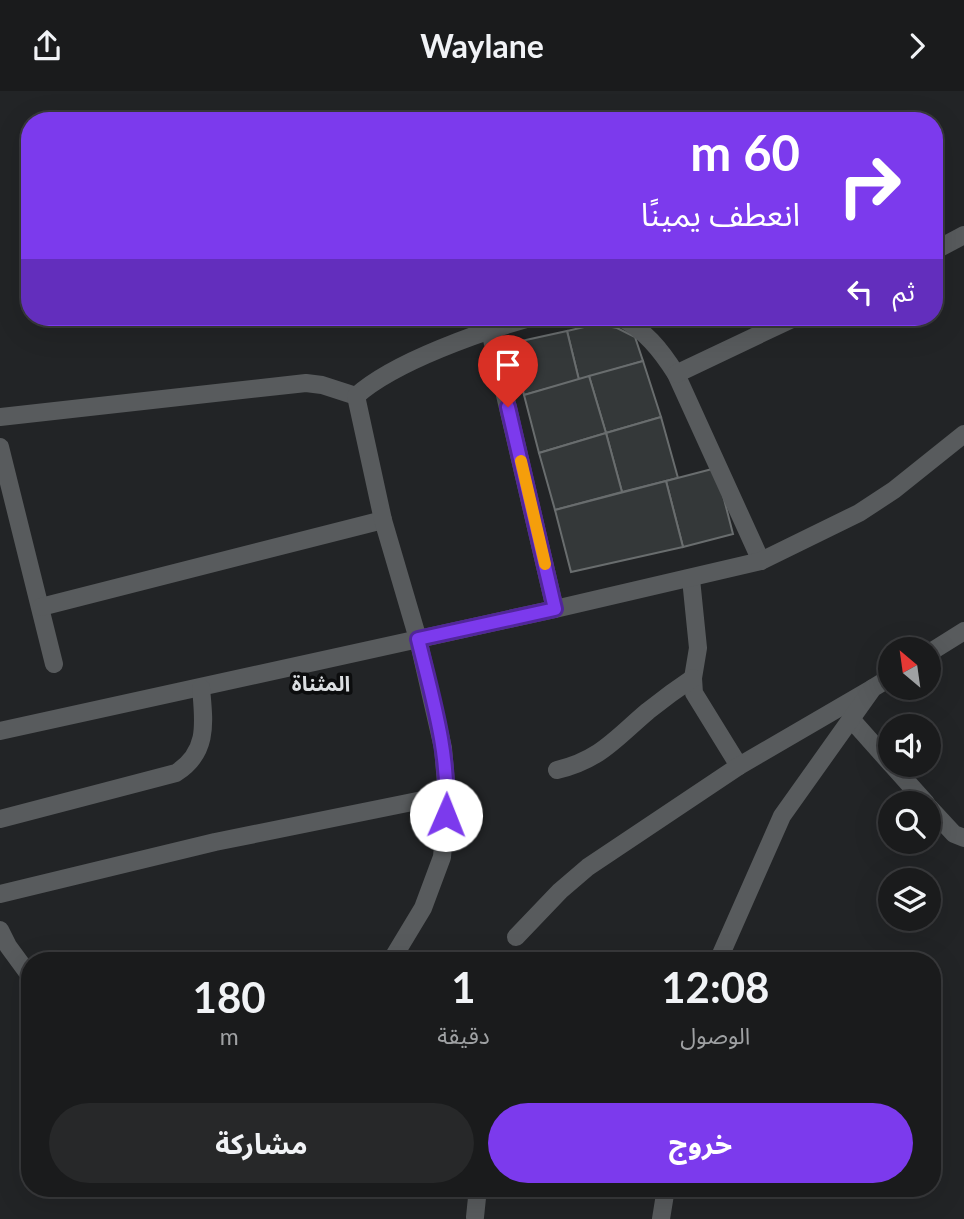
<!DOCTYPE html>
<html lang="ar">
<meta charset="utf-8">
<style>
:root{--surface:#1a1b1c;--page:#272829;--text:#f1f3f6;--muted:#9fa1a3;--line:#38393b;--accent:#7c3aed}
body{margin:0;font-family:Lato,"Noto Sans Arabic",sans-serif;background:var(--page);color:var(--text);direction:rtl;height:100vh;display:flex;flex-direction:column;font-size:26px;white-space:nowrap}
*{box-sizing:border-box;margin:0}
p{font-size:23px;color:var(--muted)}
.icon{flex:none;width:38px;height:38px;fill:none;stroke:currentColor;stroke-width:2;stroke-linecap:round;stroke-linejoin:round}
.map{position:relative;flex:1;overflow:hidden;direction:ltr}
.panel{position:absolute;left:21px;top:861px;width:920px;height:245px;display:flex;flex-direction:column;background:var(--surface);border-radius:28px;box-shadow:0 7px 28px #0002,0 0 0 2px var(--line);direction:rtl}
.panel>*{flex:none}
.guide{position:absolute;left:21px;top:21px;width:922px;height:214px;border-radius:28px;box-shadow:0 7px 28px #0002,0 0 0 2px var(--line);direction:rtl;background:#7c3aed;color:#fff;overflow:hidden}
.needle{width:46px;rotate:331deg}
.controls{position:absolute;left:878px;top:546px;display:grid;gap:14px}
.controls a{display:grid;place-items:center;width:63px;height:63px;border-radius:50%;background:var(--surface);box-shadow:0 7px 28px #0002,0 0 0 2px var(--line);font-size:35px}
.pin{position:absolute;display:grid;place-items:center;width:60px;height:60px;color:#fff;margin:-72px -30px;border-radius:50% 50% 50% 0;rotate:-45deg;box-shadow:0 0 7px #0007}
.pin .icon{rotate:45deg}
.me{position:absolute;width:77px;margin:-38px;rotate:1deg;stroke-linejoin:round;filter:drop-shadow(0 0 5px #0008)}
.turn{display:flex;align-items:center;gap:24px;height:147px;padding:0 28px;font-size:32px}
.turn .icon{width:91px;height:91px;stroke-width:2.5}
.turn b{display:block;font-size:49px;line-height:60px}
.then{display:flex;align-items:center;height:66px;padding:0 28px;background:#0003;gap:14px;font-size:26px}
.eta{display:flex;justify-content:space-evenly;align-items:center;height:119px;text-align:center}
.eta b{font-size:42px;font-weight:700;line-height:49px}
.primary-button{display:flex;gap:14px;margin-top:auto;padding:14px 28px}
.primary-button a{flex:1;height:80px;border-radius:42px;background:var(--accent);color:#fff;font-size:28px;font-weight:700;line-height:80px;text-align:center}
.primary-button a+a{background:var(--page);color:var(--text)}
header{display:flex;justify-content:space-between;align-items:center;height:91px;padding:0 28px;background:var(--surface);font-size:32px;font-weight:700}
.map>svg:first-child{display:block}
.building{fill:#343839;stroke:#696d6e;stroke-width:2}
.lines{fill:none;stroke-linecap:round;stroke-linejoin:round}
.minor{stroke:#585b5d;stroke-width:18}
.route-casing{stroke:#51269a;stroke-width:18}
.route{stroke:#7c3aed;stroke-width:12}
.slow{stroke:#f59e0b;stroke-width:12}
.labels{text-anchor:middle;stroke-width:7;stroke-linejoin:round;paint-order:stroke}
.neighbourhood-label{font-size:21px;font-weight:bold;fill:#dbdee1;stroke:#0c0d0e}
</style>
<header><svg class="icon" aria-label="forward" viewBox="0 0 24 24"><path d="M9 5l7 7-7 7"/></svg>Waylane<svg class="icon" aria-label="share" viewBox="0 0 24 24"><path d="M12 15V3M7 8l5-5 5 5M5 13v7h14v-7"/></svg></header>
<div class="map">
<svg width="964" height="1128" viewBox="0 0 964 1128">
<rect width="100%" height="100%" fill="#222426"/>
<g class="building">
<polygon points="597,233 617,237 635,246 643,270 579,289 567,240"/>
<polygon points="567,240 579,289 524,304 512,252"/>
<polygon points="643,270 661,326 606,342 589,285"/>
<polygon points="589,285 606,342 539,362 524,304"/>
<polygon points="661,326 678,387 622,401 606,342"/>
<polygon points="606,342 622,401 555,419 539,362"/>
<polygon points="716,377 733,443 683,456 666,390"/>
<polygon points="666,390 683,456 571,481 555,419"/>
</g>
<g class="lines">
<g class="minor">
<polyline points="934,160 964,144"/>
<path d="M619,226C644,238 661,259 676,283L761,470"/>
<polyline points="490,240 555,518"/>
<polyline points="676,283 796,226"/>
<polyline points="0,326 306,292 322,294 356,305"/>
<polyline points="0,356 54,573"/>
<polyline points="691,488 698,557 693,587 694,602 739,675"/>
<polyline points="41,516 383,429"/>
<polyline points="929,562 964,540"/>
<polyline points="851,628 891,673"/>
<polyline points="0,640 555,518 761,470 859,422 894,399 964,343"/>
<polyline points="892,674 926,712"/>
<path d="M557,679C600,669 616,647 648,620C663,608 678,597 693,587"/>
<polyline points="929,716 954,743 964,747"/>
<path d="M0,728L176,682C209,661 204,631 201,597"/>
<polyline points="0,803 215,751 447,704"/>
<polyline points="0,839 8,855 30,885"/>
<polyline points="516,846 560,800 588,776 739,675 873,597"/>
<path d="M391,870L423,817L442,766L447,704L443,657L418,548L383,429L356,305C395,270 483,240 533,226"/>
<polyline points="718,870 782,725 873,597 891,586"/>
<polyline points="475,1126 478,1097"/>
<polyline points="661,1128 666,1097"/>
</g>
</g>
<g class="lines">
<defs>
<path id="route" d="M446,724C450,664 432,606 418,548L555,518L508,316"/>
</defs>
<use href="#route" class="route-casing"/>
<use href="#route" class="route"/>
<polyline class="slow" points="521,370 545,473"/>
</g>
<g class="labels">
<g class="neighbourhood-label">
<text x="321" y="600">المثناة</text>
</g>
</g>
</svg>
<div class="controls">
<a><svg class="needle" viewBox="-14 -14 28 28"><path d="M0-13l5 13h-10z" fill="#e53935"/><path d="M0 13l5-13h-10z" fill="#9fa1a3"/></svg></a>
<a><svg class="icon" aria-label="sound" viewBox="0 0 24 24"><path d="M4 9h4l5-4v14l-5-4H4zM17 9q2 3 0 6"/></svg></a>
<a><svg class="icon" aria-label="search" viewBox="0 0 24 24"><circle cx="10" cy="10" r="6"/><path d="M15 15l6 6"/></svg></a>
<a><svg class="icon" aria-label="layers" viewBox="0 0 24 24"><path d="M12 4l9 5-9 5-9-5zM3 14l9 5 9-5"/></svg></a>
</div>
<div class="pin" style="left:508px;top:316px;background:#d93025"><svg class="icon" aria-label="arrive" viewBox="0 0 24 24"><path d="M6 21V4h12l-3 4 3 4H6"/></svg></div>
<svg class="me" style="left:446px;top:724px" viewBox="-20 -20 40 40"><circle r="19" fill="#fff"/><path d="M0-13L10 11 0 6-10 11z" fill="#7c3aed"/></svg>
<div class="guide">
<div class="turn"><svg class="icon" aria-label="right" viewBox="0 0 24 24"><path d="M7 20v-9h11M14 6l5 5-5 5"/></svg><div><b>60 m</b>انعطف يمينًا</div></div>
<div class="then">ثم<svg class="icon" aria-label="left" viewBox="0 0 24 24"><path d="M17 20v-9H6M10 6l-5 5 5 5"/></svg></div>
</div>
<section class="panel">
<div class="eta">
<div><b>12:08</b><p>الوصول</p></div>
<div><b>1</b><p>دقيقة</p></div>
<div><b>180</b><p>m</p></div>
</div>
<div class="primary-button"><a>خروج</a><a>مشاركة</a></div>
</section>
</div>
